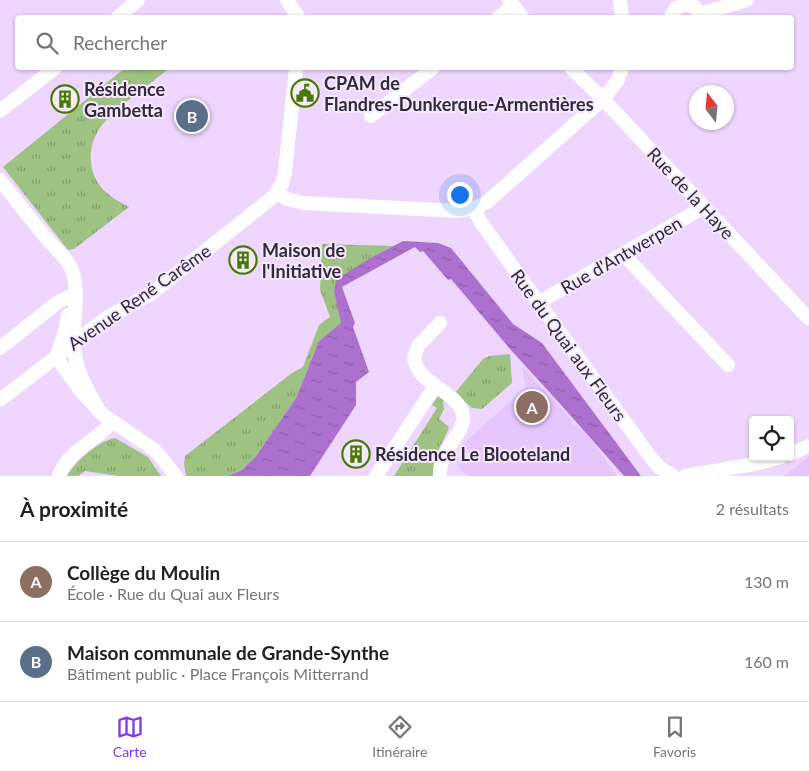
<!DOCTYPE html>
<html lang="fr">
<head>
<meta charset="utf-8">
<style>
  :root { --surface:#fff; --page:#f6f6f6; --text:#202124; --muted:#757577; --line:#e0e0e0; --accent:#7c3aed }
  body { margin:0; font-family:Lato,sans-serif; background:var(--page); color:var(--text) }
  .controls { position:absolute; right:15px; bottom:15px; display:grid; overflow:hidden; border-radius:5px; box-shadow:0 1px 4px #0004 }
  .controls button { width:45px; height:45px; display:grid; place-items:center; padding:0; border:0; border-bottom:1px solid var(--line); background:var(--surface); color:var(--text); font:25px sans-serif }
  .compass { position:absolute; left:689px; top:85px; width:45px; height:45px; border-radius:50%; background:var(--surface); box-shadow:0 1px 4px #0004; rotate:344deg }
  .you { position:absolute; left:459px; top:194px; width:18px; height:18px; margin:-12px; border:4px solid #fff; border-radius:50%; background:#1a73e8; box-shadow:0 0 0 8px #1a73e833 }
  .badge { display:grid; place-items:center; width:32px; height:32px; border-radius:50%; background:var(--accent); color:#fff; font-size:16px; font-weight:700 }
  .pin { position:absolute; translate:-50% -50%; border:2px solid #fff; box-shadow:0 1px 5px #0006 }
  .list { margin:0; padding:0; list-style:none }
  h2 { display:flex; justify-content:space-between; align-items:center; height:65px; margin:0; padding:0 20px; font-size:21px }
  h2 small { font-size:16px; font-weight:400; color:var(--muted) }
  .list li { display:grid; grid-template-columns:32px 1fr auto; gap:15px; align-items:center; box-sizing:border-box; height:80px; padding:0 20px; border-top:1px solid var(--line) }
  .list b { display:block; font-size:19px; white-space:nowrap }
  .list p { margin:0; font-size:16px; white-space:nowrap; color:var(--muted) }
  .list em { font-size:16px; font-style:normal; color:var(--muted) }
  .icon { flex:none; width:28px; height:28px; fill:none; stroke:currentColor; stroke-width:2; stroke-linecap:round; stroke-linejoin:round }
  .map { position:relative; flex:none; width:809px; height:476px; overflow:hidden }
  .search { position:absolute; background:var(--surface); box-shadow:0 1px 4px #0004; left:15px; right:15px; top:15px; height:55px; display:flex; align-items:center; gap:12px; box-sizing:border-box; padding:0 18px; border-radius:5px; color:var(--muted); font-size:19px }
  .sheet { height:225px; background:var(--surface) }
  nav { display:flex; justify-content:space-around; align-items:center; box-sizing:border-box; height:70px; border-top:1px solid var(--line); background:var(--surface); font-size:14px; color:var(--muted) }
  nav a { display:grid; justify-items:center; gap:2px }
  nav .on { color:var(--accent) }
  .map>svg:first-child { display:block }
</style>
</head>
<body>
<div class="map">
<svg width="809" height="476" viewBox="0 0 809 476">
  <defs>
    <pattern id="grass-tufts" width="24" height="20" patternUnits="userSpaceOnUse" patternTransform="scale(1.25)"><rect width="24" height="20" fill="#9ec282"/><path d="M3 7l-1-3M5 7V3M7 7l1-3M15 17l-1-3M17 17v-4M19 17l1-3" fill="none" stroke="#829e6c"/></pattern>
    <pattern id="water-ripples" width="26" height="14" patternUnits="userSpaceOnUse" patternTransform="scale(1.25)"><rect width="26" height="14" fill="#ac71ce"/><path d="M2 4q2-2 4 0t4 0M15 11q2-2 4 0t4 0" fill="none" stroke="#8d5da8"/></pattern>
  </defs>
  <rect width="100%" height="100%" fill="#eed6fe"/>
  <g fill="#e7c5fd">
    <path d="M 522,366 L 572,421 L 571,422 L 574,427 L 577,425 L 590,439 L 617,476 L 467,476 L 457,465 L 469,454 L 462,445 L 526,387 Z"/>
    <path d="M 809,456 L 809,476 L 784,476 Z"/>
  </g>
  <g fill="url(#grass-tufts)">
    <path d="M 125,68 L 170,68 C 158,77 146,86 134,96 C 111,114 88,131 91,163 C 94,187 110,197 129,207 L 74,249 L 68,250 L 3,167 Z"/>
    <path d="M 322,244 L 393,246 L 372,257 L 334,291 L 342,323 L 319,341 L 296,398 L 256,456 L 242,470 L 228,476 L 186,476 L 184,464 L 185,456 L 292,373 L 303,367 L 319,325 L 330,317 L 320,290 Z"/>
    <path d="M 510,354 L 512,383 L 482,409 L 472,408 L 455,393 L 483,359 L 489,356 Z"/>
    <path d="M 439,395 L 445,399 L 443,401 L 444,409 L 439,419 L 449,427 C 443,446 431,454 434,476 L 394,476 L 437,408 L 432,405 Z"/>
    <path d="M 115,438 L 148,457 L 161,476 L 118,476 L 85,471 L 78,476 L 67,476 C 76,461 98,441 115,438 Z"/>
  </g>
  <path fill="url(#water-ripples)" d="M 403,241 L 438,243 L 451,248 L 513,324 L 542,343 L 641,476 L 624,476 L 562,406 L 510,349 L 451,279 L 448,280 L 423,251 L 420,252 L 415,247 L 342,287 L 355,323 L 353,327 L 369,372 L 356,382 L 356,405 L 310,476 L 228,476 L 242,470 L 256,456 L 296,398 L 319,341 L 341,323 L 334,291 L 337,279 L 372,257 Z"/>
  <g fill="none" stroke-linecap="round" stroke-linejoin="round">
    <g stroke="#fff" stroke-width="14">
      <path d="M 287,0 L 299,18"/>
      <path d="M 509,0 L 523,18"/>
      <path d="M 620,0 L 622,18"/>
      <path d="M 700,14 L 747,0"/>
      <path d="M 117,18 L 138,0"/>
      <path d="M 498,18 L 513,6"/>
      <path d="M 670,18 L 676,8 L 686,4 L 695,7 L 701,18"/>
      <path d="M 571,68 L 603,99 L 809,319"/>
      <path d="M 0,111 L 55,68"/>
      <path d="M 371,116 L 433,68"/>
      <path d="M 0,180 C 16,200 31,220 48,240 C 57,251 69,259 73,273 C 79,292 73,324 74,345 C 75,369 86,388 98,409"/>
      <path d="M 277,193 L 287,199 L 304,203 L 458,211 L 474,208 L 487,202 L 603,99 L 618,80 L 622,68"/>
      <path d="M 474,208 L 480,221 L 525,284 L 651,458 L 660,468 L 672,475"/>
      <path d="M 623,254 L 728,365"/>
      <path d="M 538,303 L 704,207"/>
      <path d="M 440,323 L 418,346 L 414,358 C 419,387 458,390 463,415 C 466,434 438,450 440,476"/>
      <path d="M 0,348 L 58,302 L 75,294"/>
      <path d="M 56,357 L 80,390 L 102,414 L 156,451 L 176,476"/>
      <path d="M 56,357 L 65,332 L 68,315"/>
      <path d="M 0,400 L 105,319 L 152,293 L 273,197 L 282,184 L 285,172 L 296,68"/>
      <path d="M 790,454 L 809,446"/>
      <path d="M 59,476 C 66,452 97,441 112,422"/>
      <path d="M 376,476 L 435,386"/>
      <path d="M 685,476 L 755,464 L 781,457"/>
    </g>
  </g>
  <defs>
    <g id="civic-ring" transform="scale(1.4375)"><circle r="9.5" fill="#f5e9fd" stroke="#487902" stroke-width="1.5"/><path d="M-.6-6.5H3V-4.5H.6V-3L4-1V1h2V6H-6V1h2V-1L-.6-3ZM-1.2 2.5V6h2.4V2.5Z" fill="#487902"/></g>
    <g id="building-ring" transform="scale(1.4375)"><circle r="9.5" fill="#f5e9fd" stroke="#487902" stroke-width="1.5"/><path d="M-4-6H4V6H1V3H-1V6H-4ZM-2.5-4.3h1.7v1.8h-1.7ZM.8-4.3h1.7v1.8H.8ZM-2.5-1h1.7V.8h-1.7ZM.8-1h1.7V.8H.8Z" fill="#487902"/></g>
  </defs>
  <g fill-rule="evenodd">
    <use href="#civic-ring" x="305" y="93"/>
    <use href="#building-ring" x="65" y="99"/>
    <use href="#building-ring" x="243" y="260"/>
    <use href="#building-ring" x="356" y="454"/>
  </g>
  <g text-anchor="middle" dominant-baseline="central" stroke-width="4" stroke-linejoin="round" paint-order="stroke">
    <g font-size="18" font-weight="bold" fill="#34283b" stroke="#f5e9fd" text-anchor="start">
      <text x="324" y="83">CPAM de<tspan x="324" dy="21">Flandres-Dunkerque-Armentières</tspan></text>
      <text x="84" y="89">Résidence<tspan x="84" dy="21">Gambetta</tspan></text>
      <text x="262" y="250">Maison de<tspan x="262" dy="21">l'Initiative</tspan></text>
      <text x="375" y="454">Résidence Le Blooteland</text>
    </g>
    <g font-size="18" fill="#34283b" stroke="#f5e9fd">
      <text transform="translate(691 193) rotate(47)">Rue de la Haye</text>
      <text transform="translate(621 255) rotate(-30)">Rue d'Antwerpen</text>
      <text transform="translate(139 297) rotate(-35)">Avenue René Carême</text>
      <text transform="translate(569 345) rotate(54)">Rue du Quai aux Fleurs</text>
    </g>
  </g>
</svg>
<div class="controls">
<button><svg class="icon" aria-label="locate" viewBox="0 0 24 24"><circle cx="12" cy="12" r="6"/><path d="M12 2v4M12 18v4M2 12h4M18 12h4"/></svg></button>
</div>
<svg class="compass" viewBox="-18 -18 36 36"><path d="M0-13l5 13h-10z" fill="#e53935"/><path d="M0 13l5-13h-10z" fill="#757577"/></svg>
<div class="you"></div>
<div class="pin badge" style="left:532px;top:407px;background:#8d6e63">A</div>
<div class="pin badge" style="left:192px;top:116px;background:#5c6f8a">B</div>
<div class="search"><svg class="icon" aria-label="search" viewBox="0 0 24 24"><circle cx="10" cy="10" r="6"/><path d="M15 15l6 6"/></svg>Rechercher</div>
</div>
<section class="sheet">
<h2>À proximité<small>2 résultats</small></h2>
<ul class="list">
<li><span class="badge" style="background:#8d6e63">A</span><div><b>Collège du Moulin</b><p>École · Rue du Quai aux Fleurs</p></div><em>130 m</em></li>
<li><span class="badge" style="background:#5c6f8a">B</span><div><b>Maison communale de Grande-Synthe</b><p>Bâtiment public · Place François Mitterrand</p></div><em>160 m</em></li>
</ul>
</section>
<nav>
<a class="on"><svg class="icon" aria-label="map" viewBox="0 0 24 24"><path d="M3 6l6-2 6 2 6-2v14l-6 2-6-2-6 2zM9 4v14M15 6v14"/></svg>Carte</a>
<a><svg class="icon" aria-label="directions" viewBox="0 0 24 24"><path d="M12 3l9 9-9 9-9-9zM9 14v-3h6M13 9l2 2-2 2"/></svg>Itinéraire</a>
<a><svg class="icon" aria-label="saved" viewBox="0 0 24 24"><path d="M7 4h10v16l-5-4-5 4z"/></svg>Favoris</a>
</nav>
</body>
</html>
